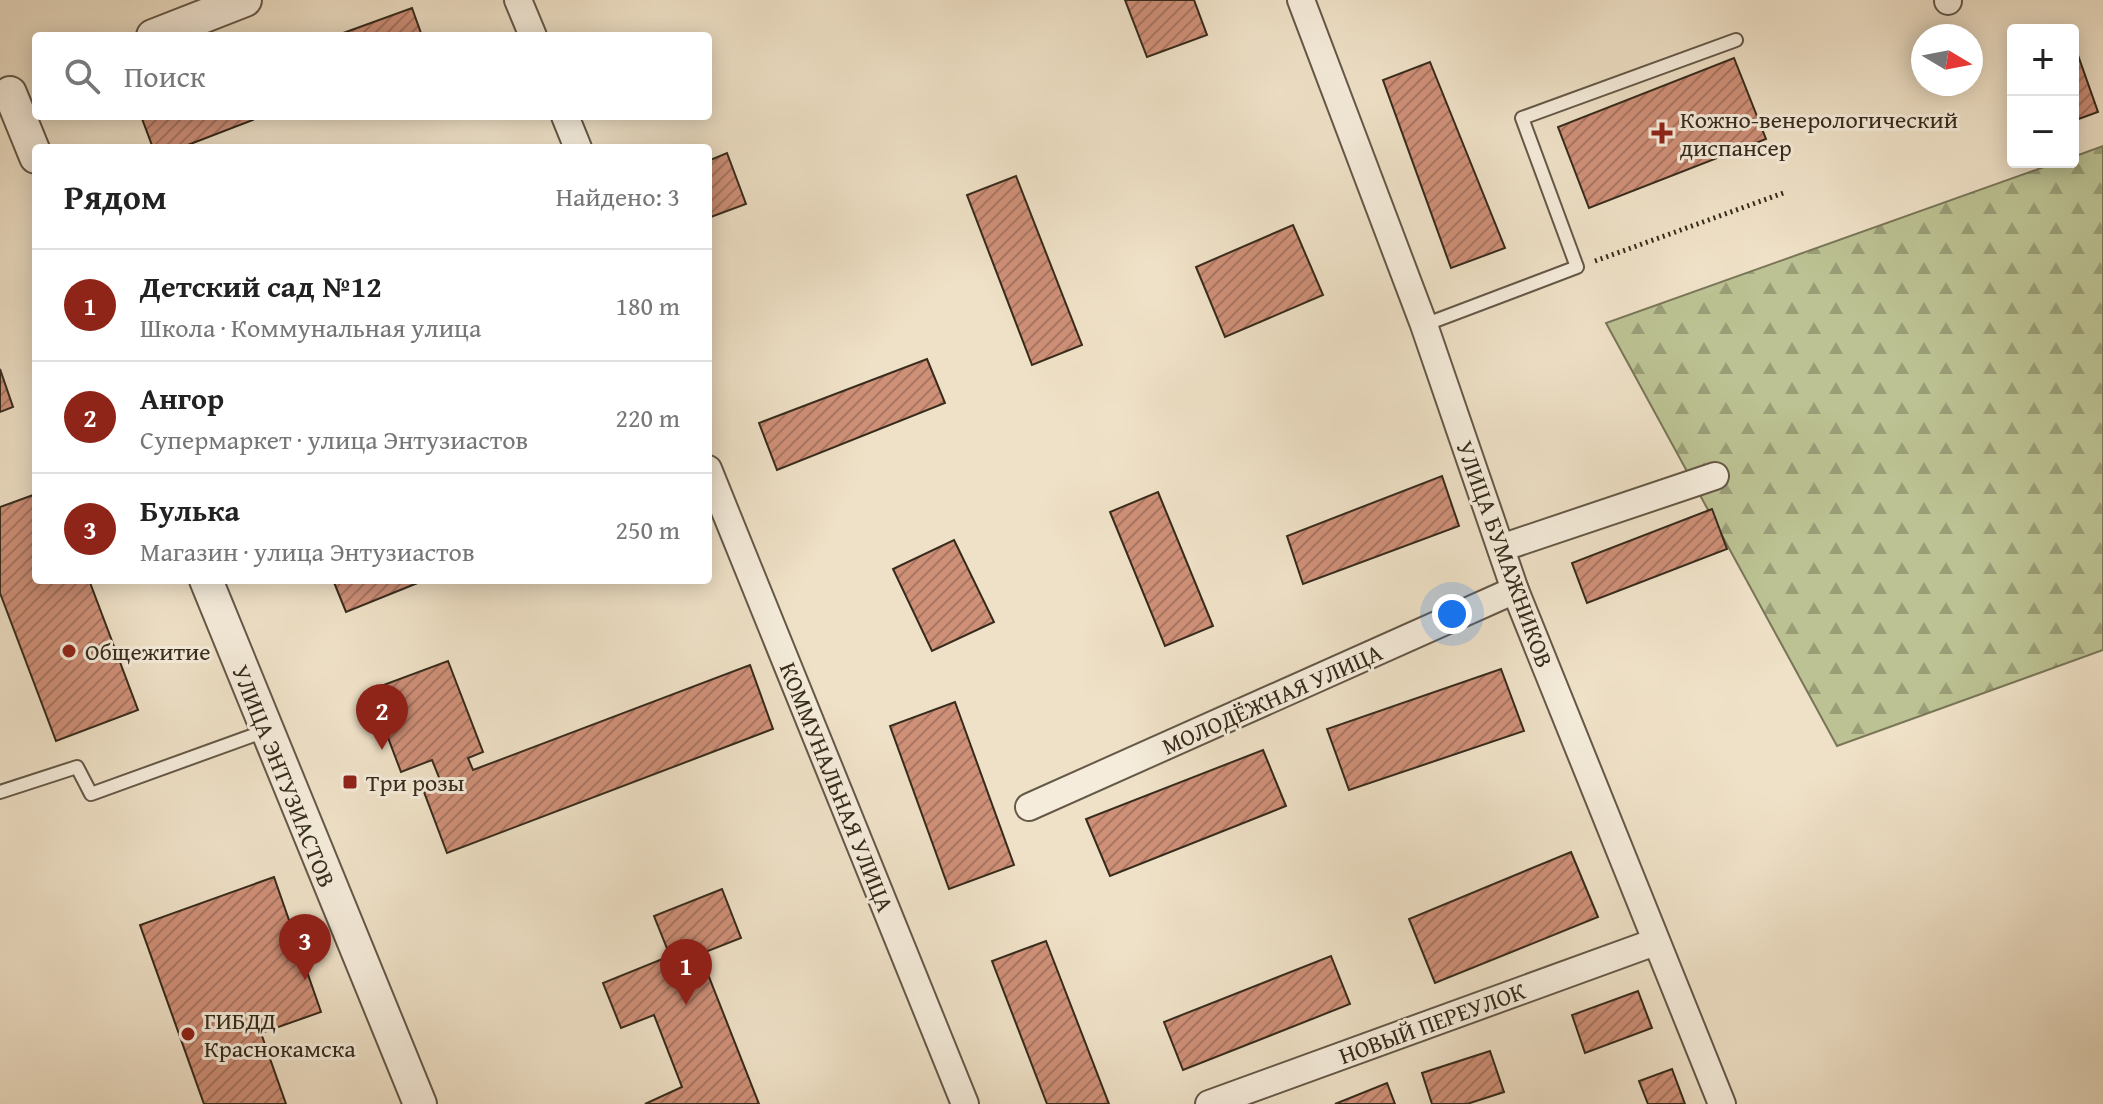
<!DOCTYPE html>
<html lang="ru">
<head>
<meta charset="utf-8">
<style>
  :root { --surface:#fff; --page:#f6f6f6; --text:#222; --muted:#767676; --line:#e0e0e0; --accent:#8f2418 }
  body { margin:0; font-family:"Gentium Book Plus",serif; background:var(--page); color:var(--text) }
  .controls { position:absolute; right:24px; top:24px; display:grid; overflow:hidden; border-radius:8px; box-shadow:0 4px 20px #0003 }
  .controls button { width:72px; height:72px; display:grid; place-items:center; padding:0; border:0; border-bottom:2px solid var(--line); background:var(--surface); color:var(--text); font:40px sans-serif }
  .compass { position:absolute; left:1911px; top:24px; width:72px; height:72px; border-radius:50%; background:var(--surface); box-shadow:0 4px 20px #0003; rotate:100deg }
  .you { position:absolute; left:1452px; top:614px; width:28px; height:28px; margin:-20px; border:6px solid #fff; border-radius:50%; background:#1a73e8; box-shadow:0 0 0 12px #1a73e833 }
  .badge { display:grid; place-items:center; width:52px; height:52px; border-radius:50%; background:var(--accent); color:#fff; font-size:26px; font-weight:700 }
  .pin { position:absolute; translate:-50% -66px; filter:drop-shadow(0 2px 4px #0008) }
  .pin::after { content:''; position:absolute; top:42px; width:28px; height:24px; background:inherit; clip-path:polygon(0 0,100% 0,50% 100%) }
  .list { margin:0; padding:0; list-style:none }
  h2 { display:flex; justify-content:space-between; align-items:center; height:104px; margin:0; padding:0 32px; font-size:34px }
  h2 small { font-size:26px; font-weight:400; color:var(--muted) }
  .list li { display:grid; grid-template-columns:52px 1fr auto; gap:24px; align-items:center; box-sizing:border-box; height:112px; padding:0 32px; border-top:2px solid var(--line) }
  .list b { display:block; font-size:30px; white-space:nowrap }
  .list p { margin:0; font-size:26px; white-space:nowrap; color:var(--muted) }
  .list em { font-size:26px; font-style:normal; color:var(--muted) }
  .icon { flex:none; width:44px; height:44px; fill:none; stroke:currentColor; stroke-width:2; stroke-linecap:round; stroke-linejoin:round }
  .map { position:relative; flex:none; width:2103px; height:1104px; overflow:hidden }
  .search { position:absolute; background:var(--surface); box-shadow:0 4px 20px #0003; left:32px; top:32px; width:680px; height:88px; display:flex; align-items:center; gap:20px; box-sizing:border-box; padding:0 28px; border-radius:8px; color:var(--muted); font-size:30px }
  .panel { position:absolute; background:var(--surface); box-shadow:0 4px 20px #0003; left:32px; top:144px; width:680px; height:440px; border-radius:8px }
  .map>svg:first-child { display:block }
</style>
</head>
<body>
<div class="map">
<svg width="2103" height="1104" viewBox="0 0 2103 1104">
  <defs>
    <pattern id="forest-firs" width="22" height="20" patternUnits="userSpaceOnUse" patternTransform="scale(2)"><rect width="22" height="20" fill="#bcc293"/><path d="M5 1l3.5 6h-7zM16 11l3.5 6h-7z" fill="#9a9e77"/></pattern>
    <pattern id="building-hatch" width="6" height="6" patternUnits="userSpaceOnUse" patternTransform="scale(2)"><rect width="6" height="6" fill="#cf9078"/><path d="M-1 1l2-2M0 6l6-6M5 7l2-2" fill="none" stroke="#a97662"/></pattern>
  </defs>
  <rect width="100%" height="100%" fill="#efe1c7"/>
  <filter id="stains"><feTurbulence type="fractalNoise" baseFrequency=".0025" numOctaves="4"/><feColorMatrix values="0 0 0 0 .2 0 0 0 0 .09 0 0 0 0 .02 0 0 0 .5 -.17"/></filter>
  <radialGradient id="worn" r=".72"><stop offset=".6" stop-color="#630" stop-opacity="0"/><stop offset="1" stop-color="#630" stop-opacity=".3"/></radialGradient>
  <path fill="url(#forest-firs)" stroke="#797658" stroke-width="2" d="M 2103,146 L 2103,650 L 1837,746 L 1606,323 L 2058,162 L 2073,162 L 2073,157 Z"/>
  <g fill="url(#building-hatch)" stroke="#362b1c" stroke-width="2">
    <path d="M 1125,0 L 1194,0 L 1207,35 L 1147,57 Z"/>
    <path d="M 412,8 L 422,36 L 335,36 Z"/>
    <path d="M 2073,41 L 2098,112 L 2073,121 Z"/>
    <path d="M 1734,58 L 1766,139 L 1589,208 L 1558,127 Z"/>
    <path d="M 1430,62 L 1505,248 L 1451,268 L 1383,80 Z"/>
    <path d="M 141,116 L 252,116 L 253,120 L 180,148 L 153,148 Z"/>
    <path d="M 727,153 L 746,204 L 708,218 L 708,161 Z"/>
    <path d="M 1016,176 L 1082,345 L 1032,365 L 967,195 Z"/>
    <path d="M 1293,225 L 1323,295 L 1225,337 L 1196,267 Z"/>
    <path d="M 927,359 L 945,403 L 777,470 L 759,423 Z"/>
    <path d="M 0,369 L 13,407 L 0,412 Z"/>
    <path d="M 1442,476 L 1459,526 L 1303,584 L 1287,536 Z"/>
    <path d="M 1158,492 L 1213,626 L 1165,646 L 1110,512 Z"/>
    <path d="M 36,494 L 36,580 L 89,580 L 138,710 L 56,741 L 0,593 L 0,507 Z"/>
    <path d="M 1712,509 L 1727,549 L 1587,603 L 1572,563 Z"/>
    <path d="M 954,540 L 994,622 L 932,651 L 893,569 Z"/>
    <path d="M 333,580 L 425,580 L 346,612 Z"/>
    <path d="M 448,661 L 483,752 L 468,758 L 473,770 L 750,665 L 773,729 L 447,853 L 424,792 L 442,785 L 432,760 L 401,772 L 370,690 Z"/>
    <path d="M 1501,669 L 1524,731 L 1349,790 L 1327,729 Z"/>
    <path d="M 955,702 L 1014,865 L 949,889 L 890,726 Z"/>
    <path d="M 1263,750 L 1286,806 L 1110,876 L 1086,819 Z"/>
    <path d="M 1571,852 L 1598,917 L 1435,983 L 1409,919 Z"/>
    <path d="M 274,877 L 321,1012 L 261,1033 L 286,1104 L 204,1104 L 140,925 Z"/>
    <path d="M 722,889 L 741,938 L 700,954 L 759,1104 L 645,1104 L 682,1087 L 654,1015 L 621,1028 L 603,983 L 670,956 L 654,916 Z"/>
    <path d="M 1046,941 L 1109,1104 L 1047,1104 L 992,961 Z"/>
    <path d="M 1331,956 L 1350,1004 L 1183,1070 L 1164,1022 Z"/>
    <path d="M 1638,991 L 1652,1028 L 1585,1053 L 1572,1015 Z"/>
    <path d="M 1490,1051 L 1504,1092 L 1467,1104 L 1432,1104 L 1422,1073 Z"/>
    <path d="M 1672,1069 L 1685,1104 L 1648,1104 L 1639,1081 Z"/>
    <path d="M 1387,1083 L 1395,1104 L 1335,1104 Z"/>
  </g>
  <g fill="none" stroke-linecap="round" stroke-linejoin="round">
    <g stroke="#645847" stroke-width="16">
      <g id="service">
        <path d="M 1424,325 L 1577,267 L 1522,118 L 1736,40"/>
        <path d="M 0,792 L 77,767 L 91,794 L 265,731"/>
      </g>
    </g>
    <g stroke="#645847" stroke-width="30">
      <g id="minor">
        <path d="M 518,0 L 533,36"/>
        <path d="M 1301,0 L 1424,325 L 1515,590 L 1722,1104"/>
        <path d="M 1948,0 L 1948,1"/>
        <path d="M 565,116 L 578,148"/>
        <path d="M 708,469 L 965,1104"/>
        <path d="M 1501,548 L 1715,476"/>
        <path d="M 1029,807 L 1515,590"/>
        <path d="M 1209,1104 L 1655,942"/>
      </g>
    </g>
    <g stroke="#645847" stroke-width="36">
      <g id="tertiary">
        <path d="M 153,36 L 245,0"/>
        <path d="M 10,93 L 36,157"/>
        <path d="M 206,580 L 420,1104"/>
      </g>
    </g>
    <path stroke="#362b1c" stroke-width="5" stroke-dasharray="2 4" stroke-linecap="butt" d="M 1595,261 L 1786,192"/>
    <use href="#service" stroke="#f5ecdb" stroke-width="12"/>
    <use href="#minor" stroke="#f5ecdb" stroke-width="26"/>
    <use href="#tertiary" stroke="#f5ecdb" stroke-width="32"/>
  </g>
  <g fill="#8f2418" stroke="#f5ecdb" stroke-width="3">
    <path d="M1658 121h8v8h8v8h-8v8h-8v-8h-8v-8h8z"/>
    <circle cx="69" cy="651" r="8"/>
    <rect x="342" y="774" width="16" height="16" rx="4"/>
    <circle cx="188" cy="1034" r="8"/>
  </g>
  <g text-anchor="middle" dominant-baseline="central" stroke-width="6" stroke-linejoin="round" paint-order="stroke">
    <g font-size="24" fill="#362b1c" stroke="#f5ecdb" text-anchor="start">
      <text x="1680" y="119">Кожно-венерологический<tspan x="1680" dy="28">диспансер</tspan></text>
      <text x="85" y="651">Общежитие</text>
      <text x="366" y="782">Три розы</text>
      <text x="204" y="1020">ГИБДД<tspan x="204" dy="28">Краснокамска</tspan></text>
    </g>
    <g font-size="24" fill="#362b1c" stroke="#f5ecdb">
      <text transform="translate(1505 554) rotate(70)">УЛИЦА БУМАЖНИКОВ</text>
      <text transform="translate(1272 699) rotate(-24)">МОЛОДЁЖНАЯ УЛИЦА</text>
      <text transform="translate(284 776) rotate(68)">УЛИЦА ЭНТУЗИАСТОВ</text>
      <text transform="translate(837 787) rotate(68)">КОММУНАЛЬНАЯ УЛИЦА</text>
      <text transform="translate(1432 1023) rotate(-20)">НОВЫЙ ПЕРЕУЛОК</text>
    </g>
  </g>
  <rect width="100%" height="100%" filter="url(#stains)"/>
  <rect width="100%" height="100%" fill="url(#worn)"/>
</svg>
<div class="controls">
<button>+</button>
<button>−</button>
</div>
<svg class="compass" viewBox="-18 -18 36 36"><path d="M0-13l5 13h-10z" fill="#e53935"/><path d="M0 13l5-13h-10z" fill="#767676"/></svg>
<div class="you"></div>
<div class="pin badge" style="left:686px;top:1005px">1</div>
<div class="pin badge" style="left:382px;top:750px">2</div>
<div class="pin badge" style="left:305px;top:980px">3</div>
<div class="search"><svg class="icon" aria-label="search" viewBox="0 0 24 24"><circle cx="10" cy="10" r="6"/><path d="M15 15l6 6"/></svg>Поиск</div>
<section class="panel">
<h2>Рядом<small>Найдено: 3</small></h2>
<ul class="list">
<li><span class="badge">1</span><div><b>Детский сад №12</b><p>Школа · Коммунальная улица</p></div><em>180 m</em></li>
<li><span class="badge">2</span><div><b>Ангор</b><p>Супермаркет · улица Энтузиастов</p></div><em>220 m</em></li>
<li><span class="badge">3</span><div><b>Булька</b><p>Магазин · улица Энтузиастов</p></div><em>250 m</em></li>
</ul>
</section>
</div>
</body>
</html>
